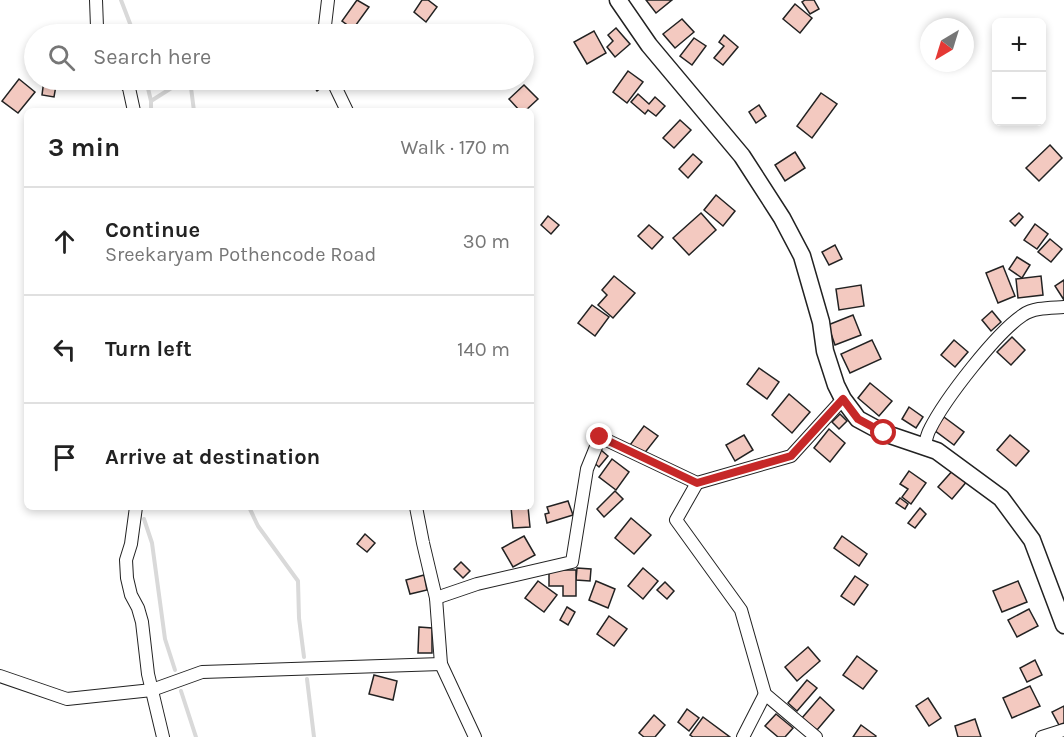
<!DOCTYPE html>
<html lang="en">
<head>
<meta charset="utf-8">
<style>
  :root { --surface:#fff; --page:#f6f6f6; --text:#222; --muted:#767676; --line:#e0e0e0 }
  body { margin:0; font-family:Karla,sans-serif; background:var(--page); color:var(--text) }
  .controls { position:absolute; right:18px; top:18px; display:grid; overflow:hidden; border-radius:9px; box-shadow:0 3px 9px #0003 }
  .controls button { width:54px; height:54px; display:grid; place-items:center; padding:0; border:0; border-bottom:2px solid var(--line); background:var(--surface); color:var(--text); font:30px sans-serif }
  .compass { position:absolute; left:920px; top:18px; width:54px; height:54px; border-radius:50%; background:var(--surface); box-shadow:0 3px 9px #0003; rotate:218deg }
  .stop { position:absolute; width:18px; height:18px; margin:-14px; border:4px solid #c62828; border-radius:50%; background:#fff }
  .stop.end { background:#c62828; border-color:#fff; box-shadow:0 2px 6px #0008 }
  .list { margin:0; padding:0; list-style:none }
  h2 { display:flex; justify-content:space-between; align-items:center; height:78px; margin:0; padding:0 24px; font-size:26px }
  h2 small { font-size:20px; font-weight:400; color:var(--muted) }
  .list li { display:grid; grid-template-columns:39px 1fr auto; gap:18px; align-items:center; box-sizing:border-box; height:108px; padding:0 24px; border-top:2px solid var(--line) }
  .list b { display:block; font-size:22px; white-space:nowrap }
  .list p { margin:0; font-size:20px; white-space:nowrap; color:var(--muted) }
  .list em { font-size:20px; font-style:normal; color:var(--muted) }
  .icon { flex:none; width:33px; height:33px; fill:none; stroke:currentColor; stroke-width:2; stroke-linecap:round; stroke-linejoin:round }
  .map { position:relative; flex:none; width:1064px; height:737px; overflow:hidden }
  .search { position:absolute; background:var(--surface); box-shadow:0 3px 9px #0003; left:24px; top:24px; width:510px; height:66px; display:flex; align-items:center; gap:15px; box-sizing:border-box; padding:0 21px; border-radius:33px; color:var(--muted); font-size:22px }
  .panel { position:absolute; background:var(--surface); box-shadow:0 3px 9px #0003; left:24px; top:108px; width:510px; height:402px; border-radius:9px }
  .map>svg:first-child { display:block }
</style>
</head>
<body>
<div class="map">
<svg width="1064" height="737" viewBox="0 0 1064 737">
  <rect width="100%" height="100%" fill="#fff"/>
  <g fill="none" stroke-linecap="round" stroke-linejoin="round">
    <g stroke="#d9d9d9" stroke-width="4">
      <path d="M 121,0 L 134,34"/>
      <path d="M 146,80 L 151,101 L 184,80"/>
      <path d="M 190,80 L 194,111"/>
      <path d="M 151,111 L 151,101"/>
      <path d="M 249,507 L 258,526 L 298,581 L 299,618 L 304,657"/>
      <path d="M 144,519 L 152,543 L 165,639 L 175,670"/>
      <path d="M 307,679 L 314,737"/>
      <path d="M 181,691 L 196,737"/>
    </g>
  </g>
  <g fill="#f3c9c0" stroke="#222" stroke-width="1.5">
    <path d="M 357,0 L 369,7 L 353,29 L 342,21 Z"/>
    <path d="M 422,0 L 428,0 L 437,7 L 426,22 L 414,12 Z"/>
    <path d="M 646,0 L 672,0 L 656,13 Z"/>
    <path d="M 805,0 L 814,0 L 819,9 L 810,14 L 802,2 Z"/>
    <path d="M 795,4 L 812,18 L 800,33 L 783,19 Z"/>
    <path d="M 682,19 L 694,32 L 675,48 L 663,34 Z"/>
    <path d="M 616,28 L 630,44 L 615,57 L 607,47 L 613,41 L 608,35 Z"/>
    <path d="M 594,31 L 606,53 L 587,64 L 574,42 Z"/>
    <path d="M 724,35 L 738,47 L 723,65 L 714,58 L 724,46 L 719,42 Z"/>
    <path d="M 694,38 L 706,46 L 692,65 L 680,56 Z"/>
    <path d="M 628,71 L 643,82 L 627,103 L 613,92 Z"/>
    <path d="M 19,79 L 35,92 L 18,113 L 2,101 Z"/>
    <path d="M 44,80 L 57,80 L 54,97 L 42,95 Z"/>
    <path d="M 312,80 L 322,80 L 326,84 L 317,91 L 310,81 Z"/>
    <path d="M 524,85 L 538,99 L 525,111 L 520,111 L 509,99 Z"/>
    <path d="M 821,93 L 837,104 L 812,138 L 797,126 Z"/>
    <path d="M 638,94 L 649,104 L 655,97 L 665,106 L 656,116 L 648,110 L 645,114 L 631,102 Z"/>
    <path d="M 759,105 L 766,116 L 756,123 L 749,112 Z"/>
    <path d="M 680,120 L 691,130 L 674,148 L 663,138 Z"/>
    <path d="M 1050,145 L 1062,158 L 1039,181 L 1026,168 Z"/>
    <path d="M 795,152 L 805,168 L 785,181 L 775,165 Z"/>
    <path d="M 693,154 L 702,162 L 688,178 L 679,169 Z"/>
    <path d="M 716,195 L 735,211 L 723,226 L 704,210 Z"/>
    <path d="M 701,213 L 716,230 L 689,255 L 673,238 Z"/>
    <path d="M 1019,213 L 1023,217 L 1015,226 L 1010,221 Z"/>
    <path d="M 548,216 L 559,225 L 551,234 L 541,225 Z"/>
    <path d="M 1035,224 L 1048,234 L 1037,249 L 1024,240 Z"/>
    <path d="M 649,225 L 663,237 L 652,249 L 638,236 Z"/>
    <path d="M 1050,239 L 1062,249 L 1051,262 L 1038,252 Z"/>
    <path d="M 835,245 L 842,259 L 829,265 L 822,252 Z"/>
    <path d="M 1017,257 L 1030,265 L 1022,278 L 1009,269 Z"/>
    <path d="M 1003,266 L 1015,296 L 998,303 L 986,273 Z"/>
    <path d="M 614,276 L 635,293 L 613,318 L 598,305 L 607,295 L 602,290 Z"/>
    <path d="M 1041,276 L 1043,295 L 1018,298 L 1016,279 Z"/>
    <path d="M 1064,280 L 1064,300 L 1055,286 Z"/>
    <path d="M 861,285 L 864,306 L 839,310 L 836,289 Z"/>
    <path d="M 592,305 L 609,317 L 595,336 L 578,323 Z"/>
    <path d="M 992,311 L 1001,322 L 991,331 L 982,320 Z"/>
    <path d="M 853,315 L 861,335 L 835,345 L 828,325 Z"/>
    <path d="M 1012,337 L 1025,350 L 1011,365 L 997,352 Z"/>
    <path d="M 872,340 L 881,359 L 850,373 L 841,354 Z"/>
    <path d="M 954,340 L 968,352 L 955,367 L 941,355 Z"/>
    <path d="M 759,368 L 779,382 L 767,399 L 747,384 Z"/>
    <path d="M 870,383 L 892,401 L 879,416 L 858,398 Z"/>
    <path d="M 789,394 L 810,412 L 792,433 L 772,415 Z"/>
    <path d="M 909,407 L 923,417 L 916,428 L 902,419 Z"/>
    <path d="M 840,414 L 847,421 L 839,429 L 832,422 Z"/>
    <path d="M 944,417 L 964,432 L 954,445 L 934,430 Z"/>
    <path d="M 644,426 L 658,436 L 643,455 L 630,445 Z"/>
    <path d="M 829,429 L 845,443 L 830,462 L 814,448 Z"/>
    <path d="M 744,435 L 753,450 L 735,461 L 726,445 Z"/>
    <path d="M 1010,435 L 1029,451 L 1016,466 L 997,450 Z"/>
    <path d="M 601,450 L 608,456 L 599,467 L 592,461 Z"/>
    <path d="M 612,459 L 629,472 L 616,490 L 599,477 Z"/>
    <path d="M 954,469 L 968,480 L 952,499 L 938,487 Z"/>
    <path d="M 909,471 L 926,483 L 911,504 L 902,497 L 908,489 L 900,484 Z"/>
    <path d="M 615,491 L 623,499 L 604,517 L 597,509 Z"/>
    <path d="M 900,498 L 908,504 L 905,509 L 896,503 Z"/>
    <path d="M 568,501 L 573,515 L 547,523 L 545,514 L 549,513 L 547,507 Z"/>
    <path d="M 511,507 L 528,507 L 530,527 L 513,528 Z"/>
    <path d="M 920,508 L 926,514 L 915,528 L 908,523 Z"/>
    <path d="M 631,518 L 651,535 L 634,554 L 615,538 Z"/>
    <path d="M 365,534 L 375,543 L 367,552 L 357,544 Z"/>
    <path d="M 524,536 L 535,555 L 513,567 L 502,548 Z"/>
    <path d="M 842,536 L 867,554 L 859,566 L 834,548 Z"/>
    <path d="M 461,562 L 470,571 L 463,578 L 454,569 Z"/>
    <path d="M 577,568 L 591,569 L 590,581 L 576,580 Z"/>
    <path d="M 643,568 L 658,581 L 643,599 L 628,586 Z"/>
    <path d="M 549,570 L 576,570 L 576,596 L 563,596 L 563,586 L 549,586 Z"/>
    <path d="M 424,575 L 427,590 L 410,594 L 406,580 Z"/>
    <path d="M 855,576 L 868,585 L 854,605 L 841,596 Z"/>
    <path d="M 538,581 L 557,595 L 544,612 L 525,598 Z"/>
    <path d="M 596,581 L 615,589 L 608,608 L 589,600 Z"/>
    <path d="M 1018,581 L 1027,602 L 1002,612 L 993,591 Z"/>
    <path d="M 665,582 L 674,591 L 667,599 L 657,590 Z"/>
    <path d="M 567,607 L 575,612 L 568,625 L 560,620 Z"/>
    <path d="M 1029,609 L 1038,626 L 1017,637 L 1008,620 Z"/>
    <path d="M 609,616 L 627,629 L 614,646 L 597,634 Z"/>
    <path d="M 419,627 L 432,628 L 432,653 L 418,653 Z"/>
    <path d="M 808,647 L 820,661 L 797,681 L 785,667 Z"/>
    <path d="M 857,656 L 877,671 L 863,689 L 843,675 Z"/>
    <path d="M 1035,660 L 1042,675 L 1027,682 L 1020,668 Z"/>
    <path d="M 374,675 L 397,681 L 393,700 L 369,694 Z"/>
    <path d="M 807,680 L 817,688 L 797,711 L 788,703 Z"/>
    <path d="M 1030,686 L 1040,706 L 1012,718 L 1003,698 Z"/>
    <path d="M 820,697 L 834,710 L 817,730 L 802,718 Z"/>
    <path d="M 928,698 L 941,718 L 929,726 L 916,706 Z"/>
    <path d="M 1064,706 L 1064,723 L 1059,725 L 1052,712 Z"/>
    <path d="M 687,709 L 699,718 L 689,731 L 678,722 Z"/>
    <path d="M 776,714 L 793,728 L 785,737 L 778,737 L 765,726 Z"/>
    <path d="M 654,715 L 665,725 L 655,737 L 644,737 L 639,733 Z"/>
    <path d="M 703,717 L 730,737 L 693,737 L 690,735 Z"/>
    <path d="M 975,719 L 981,737 L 958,737 L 955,726 Z"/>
    <path d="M 861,725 L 876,736 L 875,737 L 853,737 Z"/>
  </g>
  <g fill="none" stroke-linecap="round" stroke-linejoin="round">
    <g stroke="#222" stroke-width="14">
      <g id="minor">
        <path d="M 96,0 L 97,27 L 100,34"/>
        <path d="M 324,34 L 328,0"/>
        <path d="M 123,80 L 129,88 L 134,111"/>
        <path d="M 332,80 L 347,111"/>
        <path d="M 924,447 C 926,441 927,434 930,429 C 945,399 996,333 1023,315 C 1034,307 1052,308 1064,307"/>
        <path d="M 697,483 L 676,520 L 741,610 L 765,694 L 816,737"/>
        <path d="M 136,507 L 131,544 L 126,560 L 127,578 L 131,595 L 138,608 L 142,622 L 148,674 L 163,737"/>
        <path d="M 416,507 L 423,543 L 436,598 L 441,664 L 475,737"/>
        <path d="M 436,598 L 477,584 L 572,562 L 587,469 L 600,437 L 697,483 L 791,456 L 843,399"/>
        <path d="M 0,676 L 67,699 L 152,690 L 202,672 L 441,664"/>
        <path d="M 743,737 L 765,694"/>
        <path d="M 1042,737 L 1064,730"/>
      </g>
    </g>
    <g stroke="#222" stroke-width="19">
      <path id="secondary" d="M 618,0 L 649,45 L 742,156 L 782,218 L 802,256 L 821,322 L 825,351 L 836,385 L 843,399 L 858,419 L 884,433 L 937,451 L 1001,498 L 1032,540 L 1064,625"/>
    </g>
    <use href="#minor" stroke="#fff" stroke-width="12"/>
    <use href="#secondary" stroke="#fff" stroke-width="16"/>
  </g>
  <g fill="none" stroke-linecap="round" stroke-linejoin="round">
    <path stroke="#c62828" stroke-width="8" d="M 600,437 L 697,483 L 791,456 L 843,399 L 858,419 L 884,433"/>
  </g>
</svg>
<div class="controls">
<button>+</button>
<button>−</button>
</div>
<svg class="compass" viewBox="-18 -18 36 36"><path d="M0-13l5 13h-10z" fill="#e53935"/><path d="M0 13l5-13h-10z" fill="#767676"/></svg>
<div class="stop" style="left:884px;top:433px"></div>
<div class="stop end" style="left:600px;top:437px"></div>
<div class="search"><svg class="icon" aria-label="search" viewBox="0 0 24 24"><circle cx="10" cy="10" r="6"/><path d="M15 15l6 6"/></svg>Search here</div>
<section class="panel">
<h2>3 min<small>Walk · 170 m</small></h2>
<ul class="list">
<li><svg class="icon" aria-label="ahead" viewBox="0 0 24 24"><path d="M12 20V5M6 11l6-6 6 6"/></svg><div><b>Continue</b><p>Sreekaryam Pothencode Road</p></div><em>30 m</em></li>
<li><svg class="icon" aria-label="left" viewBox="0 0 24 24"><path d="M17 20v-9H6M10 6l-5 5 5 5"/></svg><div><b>Turn left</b></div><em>140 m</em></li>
<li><svg class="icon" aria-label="arrive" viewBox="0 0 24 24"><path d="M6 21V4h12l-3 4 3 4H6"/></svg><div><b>Arrive at destination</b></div></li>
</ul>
</section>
</div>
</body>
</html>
